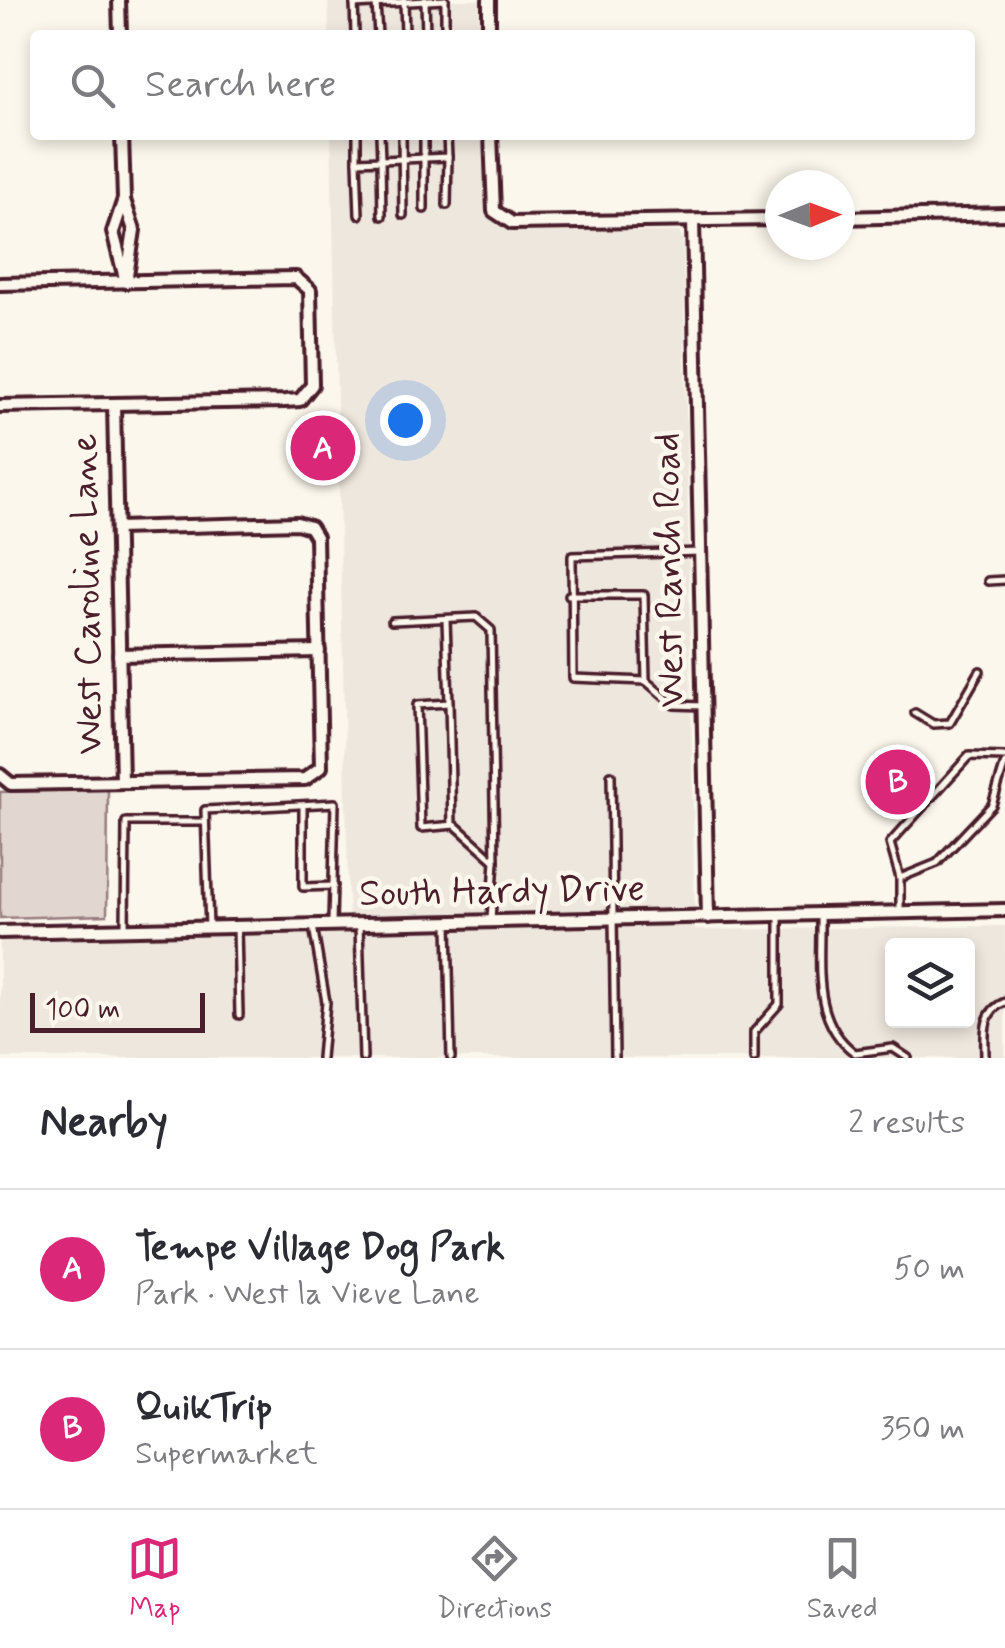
<!DOCTYPE html>
<html lang="en">
<head>
<meta charset="utf-8">
<style>
  :root { --surface:#fff; --page:#f2f2f3; --text:#2b2b33; --muted:#7c7c81; --line:#e1e1e2; --accent:#db2777 }
  body { margin:0; font-family:Mynerve,sans-serif; background:var(--page); color:var(--text) }
  .controls { position:absolute; right:30px; bottom:30px; display:grid; overflow:hidden; border-radius:10px; box-shadow:0 5px 15px #0003 }
  .controls button { width:90px; height:90px; display:grid; place-items:center; padding:0; border:0; border-bottom:2px solid var(--line); background:var(--surface); color:var(--text); font:50px sans-serif }
  .compass { position:absolute; left:765px; top:170px; width:90px; height:90px; border-radius:50%; background:var(--surface); box-shadow:0 5px 15px #0003; rotate:89deg }
  .scale { position:absolute; left:30px; bottom:25px; width:175px; box-sizing:border-box; padding-left:10px; border:5px solid #4a1f2b; border-top:0; font-size:28px; line-height:35px; white-space:nowrap; color:#4a1f2b; -webkit-text-stroke:8px #fbf7ec; paint-order:stroke }
  .you { position:absolute; left:405px; top:420px; width:35px; height:35px; margin:-25px; border:8px solid #fff; border-radius:50%; background:#1a73e8; box-shadow:0 0 0 15px #1a73e833 }
  .badge { display:grid; place-items:center; width:65px; height:65px; border-radius:50%; background:var(--accent); color:#fff; font-size:32px; font-weight:700 }
  .pin { position:absolute; translate:-50% -50%; border:5px solid #fff; box-shadow:0 2px 10px #0006 }
  .list { margin:0; padding:0; list-style:none }
  h2 { display:flex; justify-content:space-between; align-items:center; height:130px; margin:0; padding:0 40px; font-size:42px }
  h2 small { font-size:32px; font-weight:400; color:var(--muted) }
  .list li { display:grid; grid-template-columns:65px 1fr auto; gap:30px; align-items:center; box-sizing:border-box; height:160px; padding:0 40px; border-top:2px solid var(--line) }
  .list b { display:block; font-size:38px; white-space:nowrap }
  .list p { margin:0; font-size:32px; white-space:nowrap; color:var(--muted) }
  .list em { font-size:32px; font-style:normal; color:var(--muted) }
  .icon { flex:none; width:55px; height:55px; fill:none; stroke:currentColor; stroke-width:2; stroke-linecap:round; stroke-linejoin:round }
  .map { position:relative; flex:none; width:1005px; height:1058px; overflow:hidden }
  .search { position:absolute; background:var(--surface); box-shadow:0 5px 15px #0003; left:30px; right:30px; top:30px; height:110px; display:flex; align-items:center; gap:25px; box-sizing:border-box; padding:0 35px; border-radius:10px; color:var(--muted); font-size:38px }
  .sheet { height:450px; background:var(--surface) }
  nav { display:flex; justify-content:space-around; align-items:center; box-sizing:border-box; height:140px; border-top:2px solid var(--line); background:var(--surface); font-size:28px; color:var(--muted) }
  nav a { display:grid; justify-items:center; gap:5px }
  nav .on { color:var(--accent) }
  .map>svg:first-child { display:block }
</style>
</head>
<body>
<div class="map">
<svg width="1005" height="1058" viewBox="0 0 1005 1058">
  <rect width="100%" height="100%" fill="#fbf7ec"/>
  <filter id="ink" filterUnits="userSpaceOnUse"><feTurbulence type="fractalNoise" baseFrequency=".01" numOctaves="2"/><feDisplacementMap in="SourceGraphic" scale="20" xChannelSelector="R" yChannelSelector="G"/><feConvolveMatrix kernelMatrix="1 2 1 2 8 2 1 2 1" color-interpolation-filters="sRGB"/></filter>
  <g filter="url(#ink)">
    <g fill="#eee7de" fill-rule="evenodd">
      <path d="M 328,0 L 479,0 L 480,35 L 329,35 Z"/>
      <path d="M 331,135 L 482,135 L 487,216 L 505,230 L 679,232 L 683,239 L 695,930 L 1005,926 L 1005,1058 L 0,1058 L 0,941 L 349,933 ZM 892,946 L 968,946 L 968,1021 L 892,1021 Z"/>
    </g>
    <path fill="#e2d7d0" stroke="#967b7e" stroke-width="2.5" d="M 108,789 L 107,915 L 0,918 L 0,792 Z"/>
    <g fill="none" stroke-linecap="round" stroke-linejoin="round">
      <g stroke="#4a1f2b" stroke-width="12">
        <g id="lane">
          <path d="M 354,0 L 355,35"/>
          <path d="M 404,0 L 405,35"/>
          <path d="M 425,0 L 426,35"/>
          <path d="M 376,3 L 378,35"/>
          <path d="M 354,5 L 445,0"/>
          <path d="M 445,35 L 445,0"/>
          <path d="M 357,135 L 357,161"/>
          <path d="M 380,135 L 381,160 L 448,157 L 447,135"/>
          <path d="M 402,135 L 403,215"/>
          <path d="M 424,135 L 424,209"/>
          <path d="M 447,205 L 448,157"/>
          <path d="M 359,215 L 357,161 L 381,160 L 382,216"/>
          <path d="M 988,581 L 1005,580"/>
          <path d="M 569,595 L 644,595 L 646,681 L 573,678 L 572,556 L 700,552"/>
          <path d="M 446,620 L 449,703 L 417,705 L 421,828 L 455,825 L 495,861"/>
          <path d="M 392,621 L 476,617 L 491,630 L 495,861 L 491,919"/>
          <path d="M 646,681 L 674,705 L 703,706"/>
          <path d="M 449,703 L 452,825"/>
          <path d="M 915,713 L 933,724 L 950,723 L 980,671"/>
          <path d="M 611,775 L 615,1058"/>
          <path d="M 303,806 L 303,887 L 334,886"/>
          <path d="M 900,878 L 937,863 L 992,805 L 1005,763"/>
          <path d="M 900,910 L 900,878 L 890,843 L 969,756 L 1005,757"/>
          <path d="M 820,915 C 821,965 811,1021 855,1053 L 893,1048 L 908,1058"/>
          <path d="M 448,923 L 451,1058"/>
          <path d="M 359,925 L 363,1058"/>
          <path d="M 313,926 L 326,1002 L 321,1058"/>
          <path d="M 209,928 L 205,810 L 335,803 L 332,923"/>
          <path d="M 237,928 L 239,1015"/>
          <path d="M 125,930 L 126,822 L 205,822"/>
          <path d="M 754,1058 L 754,1032 L 779,1004 L 779,916"/>
          <path d="M 985,1058 C 985,1036 981,1011 1005,1002"/>
        </g>
      </g>
      <g stroke="#4a1f2b" stroke-width="18">
        <g id="street">
          <path d="M 119,0 L 120,35"/>
          <path d="M 489,0 L 489,35"/>
          <path d="M 122,135 L 124,199 L 113,232 L 126,282"/>
          <path d="M 491,135 L 494,211 L 512,223 L 780,219"/>
          <path d="M 124,200 L 134,230 L 127,276"/>
          <path d="M 840,218 L 1005,214"/>
          <path d="M 693,221 L 708,917"/>
          <path d="M 0,284 L 296,278 L 310,290 L 312,385 L 300,400 L 285,401 L 0,406"/>
          <path d="M 114,405 L 122,782"/>
          <path d="M 119,655 L 319,651"/>
          <path d="M 0,775 L 11,784 L 305,779 L 321,767 L 316,537 L 310,527 L 297,523 L 117,528"/>
          <path d="M 0,932 L 1005,910"/>
        </g>
      </g>
      <use href="#lane" stroke="#fbf7ec" stroke-width="5"/>
      <use href="#street" stroke="#fbf7ec" stroke-width="10"/>
    </g>
  </g>
  <g text-anchor="middle" dominant-baseline="central" stroke-width="9" stroke-linejoin="round" paint-order="stroke">
    <g font-size="38" fill="#4a1f2b" stroke="#fbf7ec">
      <text transform="translate(670 570) rotate(-91)">West Ranch Road</text>
      <text transform="translate(88 594) rotate(-91)">West Caroline Lane</text>
      <text transform="translate(502 892) rotate(-1)">South Hardy Drive</text>
    </g>
  </g>
</svg>
<div class="controls">
<button><svg class="icon" aria-label="layers" viewBox="0 0 24 24"><path d="M12 4l9 5-9 5-9-5zM3 14l9 5 9-5"/></svg></button>
</div>
<svg class="compass" viewBox="-18 -18 36 36"><path d="M0-13l5 13h-10z" fill="#e53935"/><path d="M0 13l5-13h-10z" fill="#7c7c81"/></svg>
<div class="scale">100 m</div>
<div class="you"></div>
<div class="pin badge" style="left:323px;top:448px">A</div>
<div class="pin badge" style="left:898px;top:782px">B</div>
<div class="search"><svg class="icon" aria-label="search" viewBox="0 0 24 24"><circle cx="10" cy="10" r="6"/><path d="M15 15l6 6"/></svg>Search here</div>
</div>
<section class="sheet">
<h2>Nearby<small>2 results</small></h2>
<ul class="list">
<li><span class="badge">A</span><div><b>Tempe Village Dog Park</b><p>Park · West la Vieve Lane</p></div><em>50 m</em></li>
<li><span class="badge">B</span><div><b>QuikTrip</b><p>Supermarket</p></div><em>350 m</em></li>
</ul>
</section>
<nav>
<a class="on"><svg class="icon" aria-label="map" viewBox="0 0 24 24"><path d="M3 6l6-2 6 2 6-2v14l-6 2-6-2-6 2zM9 4v14M15 6v14"/></svg>Map</a>
<a><svg class="icon" aria-label="directions" viewBox="0 0 24 24"><path d="M12 3l9 9-9 9-9-9zM9 14v-3h6M13 9l2 2-2 2"/></svg>Directions</a>
<a><svg class="icon" aria-label="saved" viewBox="0 0 24 24"><path d="M7 4h10v16l-5-4-5 4z"/></svg>Saved</a>
</nav>
</body>
</html>
